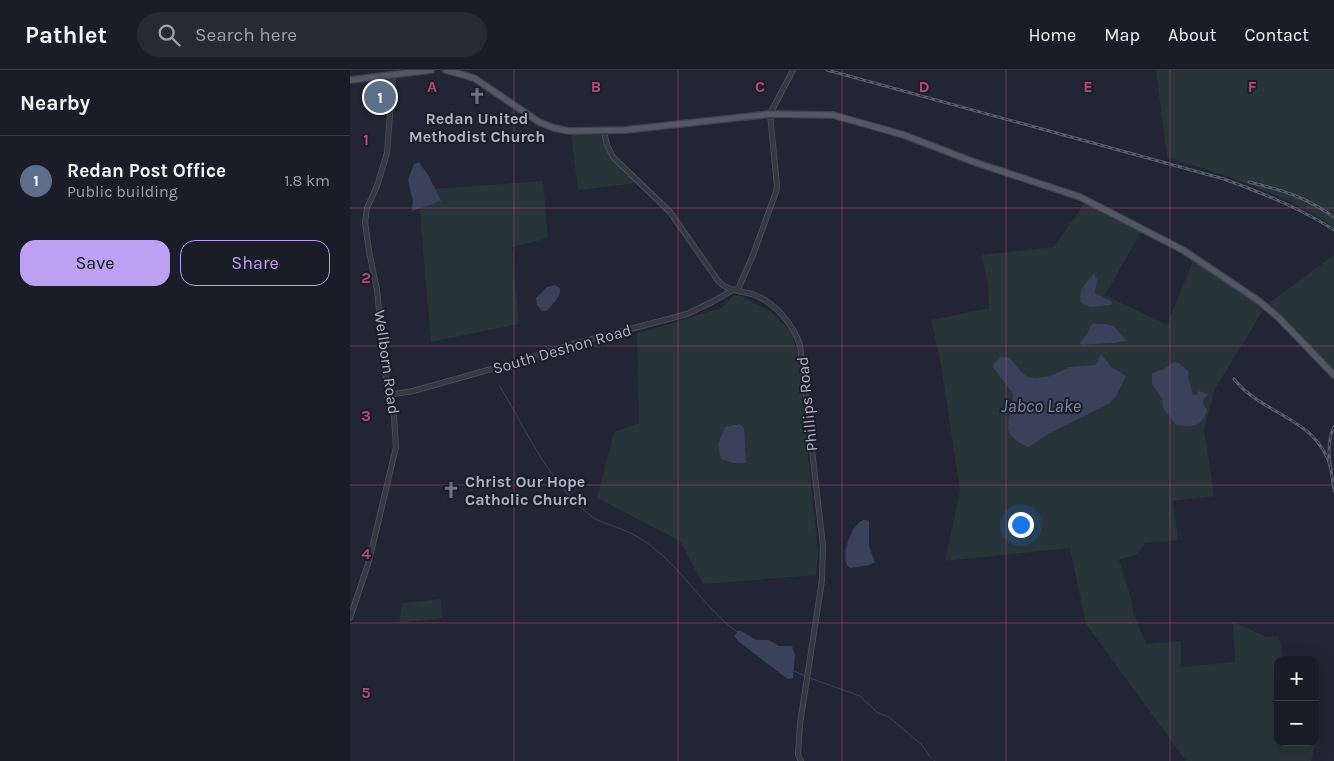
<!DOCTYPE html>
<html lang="en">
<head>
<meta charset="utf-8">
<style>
  :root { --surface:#1a1c27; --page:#272933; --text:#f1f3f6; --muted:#9fa1a7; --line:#383a44; --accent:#bca0f2 }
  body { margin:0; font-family:Karla,sans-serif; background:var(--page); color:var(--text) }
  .controls { position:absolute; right:15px; bottom:15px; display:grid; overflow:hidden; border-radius:10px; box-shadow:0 5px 20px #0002 }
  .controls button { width:45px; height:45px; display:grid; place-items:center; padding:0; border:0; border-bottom:1px solid var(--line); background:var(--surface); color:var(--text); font:25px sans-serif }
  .you { position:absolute; left:670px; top:454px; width:18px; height:18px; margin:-12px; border:4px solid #fff; border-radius:50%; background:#1a73e8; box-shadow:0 0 0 8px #1a73e833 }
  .badge { display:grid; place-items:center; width:32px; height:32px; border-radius:50%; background:var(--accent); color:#fff; font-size:16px; font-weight:700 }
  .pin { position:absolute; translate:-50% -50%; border:2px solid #fff; box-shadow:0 1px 5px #0006 }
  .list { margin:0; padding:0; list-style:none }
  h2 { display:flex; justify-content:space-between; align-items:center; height:65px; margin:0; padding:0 20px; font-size:21px }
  h2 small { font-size:16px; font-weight:400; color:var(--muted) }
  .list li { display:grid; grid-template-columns:32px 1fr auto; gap:15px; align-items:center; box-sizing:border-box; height:90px; padding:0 20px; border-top:1px solid var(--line) }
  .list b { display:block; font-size:19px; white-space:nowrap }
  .list p { margin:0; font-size:16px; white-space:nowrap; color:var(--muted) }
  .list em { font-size:16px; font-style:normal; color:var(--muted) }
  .actions { display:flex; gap:10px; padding:15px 20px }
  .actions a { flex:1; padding:11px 0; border:1px solid var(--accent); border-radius:15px; text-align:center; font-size:18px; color:var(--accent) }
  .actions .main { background:var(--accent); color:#111 }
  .icon { flex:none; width:28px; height:28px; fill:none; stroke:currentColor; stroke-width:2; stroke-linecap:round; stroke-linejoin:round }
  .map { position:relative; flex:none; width:984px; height:691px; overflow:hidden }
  header { display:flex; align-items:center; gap:30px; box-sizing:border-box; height:70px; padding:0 25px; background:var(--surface); border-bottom:1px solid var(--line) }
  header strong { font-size:24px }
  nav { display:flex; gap:28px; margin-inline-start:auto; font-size:18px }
  .search { width:350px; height:45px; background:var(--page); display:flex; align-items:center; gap:12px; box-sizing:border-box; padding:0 18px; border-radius:28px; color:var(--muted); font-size:19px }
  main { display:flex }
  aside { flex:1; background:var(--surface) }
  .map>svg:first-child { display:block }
</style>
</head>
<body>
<header>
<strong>Pathlet</strong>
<div class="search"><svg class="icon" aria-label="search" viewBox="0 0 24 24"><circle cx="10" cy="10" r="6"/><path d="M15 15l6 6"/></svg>Search here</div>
<nav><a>Home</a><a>Map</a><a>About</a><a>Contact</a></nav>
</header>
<main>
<aside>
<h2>Nearby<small></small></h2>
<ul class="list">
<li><span class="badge" style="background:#5c6f8a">1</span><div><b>Redan Post Office</b><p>Public building</p></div><em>1.8 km</em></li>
</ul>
<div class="actions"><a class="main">Save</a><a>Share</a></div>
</aside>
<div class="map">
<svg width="984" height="691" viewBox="0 0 984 691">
  <rect width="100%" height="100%" fill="#222634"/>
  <g fill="#273438">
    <path d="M 806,0 L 984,0 L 984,142 L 974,141 L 984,148 L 984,157 C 934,122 874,106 817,87 Z"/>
    <path d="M 221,64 L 252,64 L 260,87 L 287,113 L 228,120 Z"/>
    <path d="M 193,111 L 198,168 L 162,177 L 169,254 L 81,272 L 68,120 Z"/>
    <path d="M 736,131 L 793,158 L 755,225 L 817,255 L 844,188 L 915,236 L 984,185 L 984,306 L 915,237 L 865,319 L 854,359 L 864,426 L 823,431 L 828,470 L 795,473 L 787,484 L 769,490 L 780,525 L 784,545 L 796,574 L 829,571 L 831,572 L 831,597 L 885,592 L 883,552 L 917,567 L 929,566 L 933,590 L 928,590 L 928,672 L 965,672 L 965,668 L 966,670 L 961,691 L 836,691 L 736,554 L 720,478 L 595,491 L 610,421 L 591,294 L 581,250 L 639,238 L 638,213 L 631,185 L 704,177 Z"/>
    <path d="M 389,225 L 421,242 L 440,261 L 447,281 L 468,482 L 466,505 L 353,514 L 330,471 L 247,428 L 264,362 L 289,353 L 287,264 L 371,238 L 383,226 Z"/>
    <path d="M 91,529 L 93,548 L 49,553 L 53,533 Z"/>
  </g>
  <g fill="#39415b">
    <path d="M 69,92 L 78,105 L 91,131 L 62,141 L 63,131 L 58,110 L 64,94 Z"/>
    <path d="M 744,203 L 747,209 L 745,223 L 762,232 L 761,235 L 740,237 L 731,233 C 727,221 737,212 744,203 Z"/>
    <path d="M 205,215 L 210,218 C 211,227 202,235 196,241 L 192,241 L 187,235 L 186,228 L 197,217 Z"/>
    <path d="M 743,254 L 756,254 L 764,256 L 776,271 L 763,273 L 731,275 L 730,272 L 737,265 L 740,256 Z"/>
    <path d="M 751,284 L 761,297 L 776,306 L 766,326 L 760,333 L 698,364 L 679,377 C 671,375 658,366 658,358 C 658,347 662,335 663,324 L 643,297 L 644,294 L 651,286 L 660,288 L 672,303 L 678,307 L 685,308 L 701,306 L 719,297 L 746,295 Z"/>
    <path d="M 824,292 L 829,293 L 839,302 L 838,307 L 843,325 L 847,325 L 849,321 L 856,323 L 857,326 L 854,328 L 853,333 L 857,340 C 853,357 842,357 826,355 L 813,338 L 812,328 L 802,314 L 802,303 L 814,299 Z"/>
    <path d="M 390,354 L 394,358 L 396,393 L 383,393 L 371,389 L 368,374 L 375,357 Z"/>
    <path d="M 513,450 L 517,450 L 519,452 L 519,476 L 525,492 L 520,495 L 500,498 C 488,490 501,455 513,450 Z"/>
    <path d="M 388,561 L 391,561 L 406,570 L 419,570 L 429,576 L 442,576 L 445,585 L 443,608 L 438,609 L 435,607 L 388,571 L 384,566 Z"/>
  </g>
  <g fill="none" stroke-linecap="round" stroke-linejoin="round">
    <g stroke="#39415b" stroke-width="1">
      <path d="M 149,315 C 177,360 197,411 240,445 C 248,452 261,455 271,459 C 287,465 300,474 312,485 C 339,509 358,541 387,562"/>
      <path d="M 444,601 L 455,606"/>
      <path d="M 460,608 L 510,626 L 528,643 L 539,647 L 572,675 L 580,687"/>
      <path d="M 584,691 L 585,691"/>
    </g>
    <g stroke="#4f535f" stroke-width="6">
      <g id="minor">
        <path d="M 254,61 L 257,75 L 263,87 L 320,142 L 369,212 C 378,221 391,221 402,224 C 424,231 443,254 450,275 L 473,476 L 472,510 L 450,654 L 448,685 L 451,691"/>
        <path d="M 386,220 L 389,217 L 403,185 L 426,122 L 427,116 L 420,44 L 443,0"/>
        <path d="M 38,329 L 45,324 L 63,321 L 163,293 L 216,276 L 337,244 L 362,232 L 383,220"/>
        <path d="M 0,548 L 19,491 L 46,377 L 44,346 L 38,329 L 27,220 L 19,181 L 15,152 L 17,138 L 27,116 L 37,83 L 43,5"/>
      </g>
    </g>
    <g stroke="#3e424e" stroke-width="8">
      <g id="major">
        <path d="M 96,0 L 124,8 L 189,52 L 204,58 L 219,61 L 275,60 L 420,44 L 483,45 L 554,65 L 624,92 L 730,127 L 833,180 L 909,231 L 928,247 L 984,305"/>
        <path d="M 0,10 L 81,0"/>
      </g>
    </g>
    <use href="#minor" stroke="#353944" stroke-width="4.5"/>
    <use href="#major" stroke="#535764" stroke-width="5.5"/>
    <g stroke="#595e6d" stroke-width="3">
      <g id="rail">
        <path d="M 477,0 L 874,109 C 912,123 950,138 984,160"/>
        <path d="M 899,112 C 935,121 953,126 984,147"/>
        <path d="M 884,309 C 913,346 968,347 981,399"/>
        <path d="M 984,357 C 974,377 982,400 984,421"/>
      </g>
    </g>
    <use href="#rail" stroke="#1a1e29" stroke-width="1" stroke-dasharray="4" stroke-linecap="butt"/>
  </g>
  <path fill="none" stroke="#bc467a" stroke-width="1" stroke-opacity="0.55" d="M 164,0 L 164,691M 328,0 L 328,691M 492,0 L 492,691M 656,0 L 656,691M 820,0 L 820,691M 0,138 L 984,138M 0,276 L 984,276M 0,415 L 984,415M 0,553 L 984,553"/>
  <defs>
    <g id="church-bare" transform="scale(1.35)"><path d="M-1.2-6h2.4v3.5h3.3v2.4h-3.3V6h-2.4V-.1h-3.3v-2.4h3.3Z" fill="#6b7280" stroke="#1a1e29" stroke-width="2.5" paint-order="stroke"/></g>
  </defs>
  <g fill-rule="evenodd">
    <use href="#church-bare" x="127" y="26"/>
    <use href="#church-bare" x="101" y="420"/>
  </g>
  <g text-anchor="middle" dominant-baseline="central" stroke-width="4" stroke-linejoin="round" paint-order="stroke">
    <g font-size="16" font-weight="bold" fill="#afb3c1" stroke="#1a1e29">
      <text x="127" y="48">Redan United<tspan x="127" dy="18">Methodist Church</tspan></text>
      <text x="115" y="411" text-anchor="start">Christ Our Hope<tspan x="115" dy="18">Catholic Church</tspan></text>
    </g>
    <g font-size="16" fill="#afb3c1" stroke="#1a1e29">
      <text transform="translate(212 279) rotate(-16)">South Deshon Road</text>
      <text transform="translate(37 292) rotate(82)">Wellborn Road</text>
      <text transform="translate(457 334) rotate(-96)">Phillips Road</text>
    </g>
    <g font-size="18" font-style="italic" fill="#7b86a7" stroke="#1a1e29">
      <text x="691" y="336">Jabco Lake</text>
    </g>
  </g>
  <g font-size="16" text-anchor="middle" font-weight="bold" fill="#bc467a" stroke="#1a1e29" stroke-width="4" stroke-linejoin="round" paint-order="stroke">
    <text x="82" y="22">A</text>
    <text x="246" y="22">B</text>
    <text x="410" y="22">C</text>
    <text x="574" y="22">D</text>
    <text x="738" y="22">E</text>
    <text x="902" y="22">F</text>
    <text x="16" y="75">1</text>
    <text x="16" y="213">2</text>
    <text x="16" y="351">3</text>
    <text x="16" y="489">4</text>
    <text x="16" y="628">5</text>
  </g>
</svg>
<div class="controls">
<button>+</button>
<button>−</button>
</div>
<div class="you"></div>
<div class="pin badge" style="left:30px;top:27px;background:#5c6f8a">1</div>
</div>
</main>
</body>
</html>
